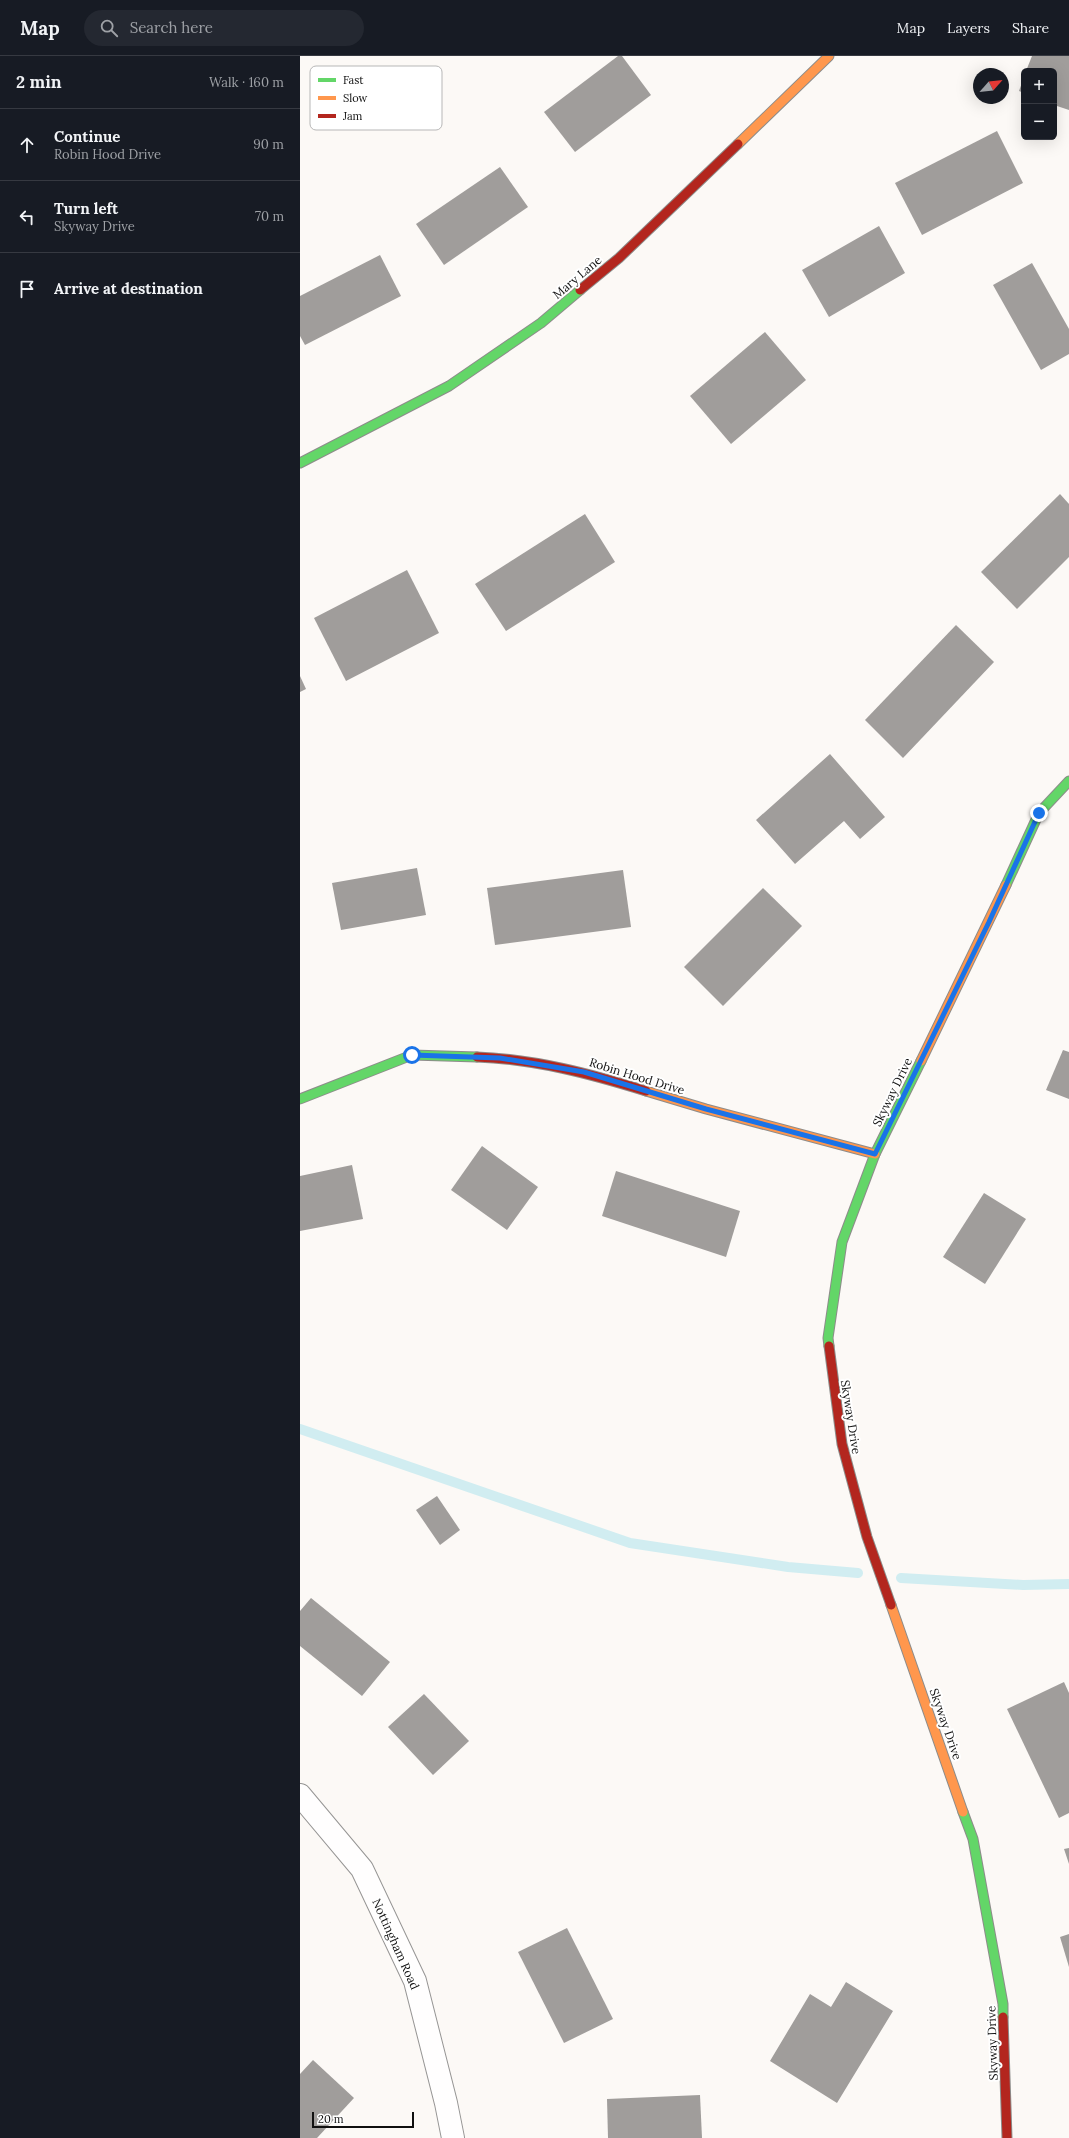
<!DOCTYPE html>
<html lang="en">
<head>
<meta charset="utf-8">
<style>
  :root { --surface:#171b24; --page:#242831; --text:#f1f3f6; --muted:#9ea1a6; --line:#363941 }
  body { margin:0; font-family:Lora,serif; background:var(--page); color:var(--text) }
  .controls { position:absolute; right:12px; top:12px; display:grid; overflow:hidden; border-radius:6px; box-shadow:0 4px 16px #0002 }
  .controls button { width:36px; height:36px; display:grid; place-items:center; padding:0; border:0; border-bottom:1px solid var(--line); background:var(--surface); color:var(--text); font:20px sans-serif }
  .compass { position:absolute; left:673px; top:12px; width:36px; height:36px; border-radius:50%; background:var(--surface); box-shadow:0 4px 16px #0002; rotate:63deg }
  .scale { position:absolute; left:12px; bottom:10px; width:102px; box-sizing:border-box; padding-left:4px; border:2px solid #101010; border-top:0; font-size:11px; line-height:14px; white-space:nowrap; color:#101010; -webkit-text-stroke:3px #fff; paint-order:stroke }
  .stop { position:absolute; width:12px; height:12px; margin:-9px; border:3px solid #1a73e8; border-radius:50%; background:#fff }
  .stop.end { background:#1a73e8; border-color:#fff; box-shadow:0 1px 4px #0008 }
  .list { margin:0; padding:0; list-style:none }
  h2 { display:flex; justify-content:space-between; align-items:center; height:52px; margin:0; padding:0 16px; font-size:17px }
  h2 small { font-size:13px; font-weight:400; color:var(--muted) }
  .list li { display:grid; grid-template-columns:26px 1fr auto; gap:12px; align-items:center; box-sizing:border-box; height:72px; padding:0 16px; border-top:1px solid var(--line) }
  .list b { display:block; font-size:15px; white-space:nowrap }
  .list p { margin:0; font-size:13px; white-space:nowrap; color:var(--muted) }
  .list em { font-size:13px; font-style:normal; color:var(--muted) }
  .icon { flex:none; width:22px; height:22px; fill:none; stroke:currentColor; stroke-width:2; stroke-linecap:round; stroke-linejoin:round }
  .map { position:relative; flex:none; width:769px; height:2082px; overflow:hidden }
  header { display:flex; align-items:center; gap:24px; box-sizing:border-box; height:56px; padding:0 20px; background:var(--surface); border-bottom:1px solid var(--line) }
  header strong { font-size:19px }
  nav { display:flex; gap:22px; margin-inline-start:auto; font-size:14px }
  .search { width:280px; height:36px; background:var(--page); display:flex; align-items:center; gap:10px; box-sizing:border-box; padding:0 14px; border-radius:22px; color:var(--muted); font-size:15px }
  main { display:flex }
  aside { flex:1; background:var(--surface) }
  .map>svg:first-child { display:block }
</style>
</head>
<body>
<header>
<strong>Map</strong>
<div class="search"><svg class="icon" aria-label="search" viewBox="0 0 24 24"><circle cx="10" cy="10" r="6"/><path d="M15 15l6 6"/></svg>Search here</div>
<nav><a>Map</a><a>Layers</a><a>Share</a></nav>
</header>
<main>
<aside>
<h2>2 min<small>Walk · 160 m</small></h2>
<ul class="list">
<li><svg class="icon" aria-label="ahead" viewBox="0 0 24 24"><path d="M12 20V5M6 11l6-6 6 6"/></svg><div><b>Continue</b><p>Robin Hood Drive</p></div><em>90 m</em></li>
<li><svg class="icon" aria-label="left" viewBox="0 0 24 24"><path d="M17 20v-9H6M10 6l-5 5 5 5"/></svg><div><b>Turn left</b><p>Skyway Drive</p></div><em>70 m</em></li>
<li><svg class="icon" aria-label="arrive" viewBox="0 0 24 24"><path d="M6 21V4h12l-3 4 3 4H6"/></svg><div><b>Arrive at destination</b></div></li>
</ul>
</aside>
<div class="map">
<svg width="769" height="2082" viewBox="0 0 769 2082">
  <rect width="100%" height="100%" fill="#fcf9f6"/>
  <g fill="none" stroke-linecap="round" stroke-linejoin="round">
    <g stroke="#d1edf1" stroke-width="10">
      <path d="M 0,1373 L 330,1487 L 488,1511 L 558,1517"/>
      <path d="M 601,1522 L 723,1529 L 769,1528"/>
    </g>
  </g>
  <g fill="#a09d9b">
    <path d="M 318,0 L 322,0 L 351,39 L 275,96 L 244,56 Z"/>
    <path d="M 732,0 L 769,0 L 769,54 L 754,49 L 754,15 L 726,15 Z"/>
    <path d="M 724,21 L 724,37 L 719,35 Z"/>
    <path d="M 697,75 L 723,127 L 622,179 L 595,127 Z"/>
    <path d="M 200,111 L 228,151 L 144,209 L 116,168 Z"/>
    <path d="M 579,170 L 605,217 L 529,261 L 502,214 Z"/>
    <path d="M 80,199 L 101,240 L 5,289 L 0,280 L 0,240 Z"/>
    <path d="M 732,207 L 769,273 L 769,298 L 741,314 L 693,229 Z"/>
    <path d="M 465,276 L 506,324 L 431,388 L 390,340 Z"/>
    <path d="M 760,438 L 769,448 L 769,501 L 717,553 L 681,516 Z"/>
    <path d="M 285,458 L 315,506 L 206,575 L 175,528 Z"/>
    <path d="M 107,514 L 139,577 L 46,625 L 14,562 Z"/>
    <path d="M 656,569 L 694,606 L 603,702 L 565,664 Z"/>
    <path d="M 0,620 L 6,633 L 0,636 Z"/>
    <path d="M 530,698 L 585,761 L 560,783 L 544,765 L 495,808 L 456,764 Z"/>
    <path d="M 117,812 L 126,859 L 41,874 L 32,827 Z"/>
    <path d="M 323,814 L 331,871 L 195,889 L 187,832 Z"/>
    <path d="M 463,832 L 502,870 L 423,950 L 384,911 Z"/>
    <path d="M 763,994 L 769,996 L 769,1043 L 746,1034 Z"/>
    <path d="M 182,1090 L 238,1131 L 207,1174 L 151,1134 Z"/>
    <path d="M 52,1109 L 63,1163 L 0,1175 L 0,1120 Z"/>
    <path d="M 316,1115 L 440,1155 L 426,1201 L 302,1160 Z"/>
    <path d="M 684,1137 L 726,1163 L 685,1228 L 643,1201 Z"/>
    <path d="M 137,1440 L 160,1474 L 140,1489 L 116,1454 Z"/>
    <path d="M 11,1542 L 90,1606 L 62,1640 L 0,1590 L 0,1555 Z"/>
    <path d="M 764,1626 L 769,1637 L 769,1757 L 759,1762 L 707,1653 Z"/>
    <path d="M 124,1638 L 169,1685 L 133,1719 L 88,1671 Z"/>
    <path d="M 769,1792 L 769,1808 L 764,1793 Z"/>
    <path d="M 267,1872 L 313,1963 L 264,1987 L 218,1896 Z"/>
    <path d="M 769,1878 L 769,1911 L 760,1881 Z"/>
    <path d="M 546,1926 L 593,1955 L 537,2047 L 470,2005 L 510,1938 L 531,1951 Z"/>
    <path d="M 13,2004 L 54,2042 L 17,2082 L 0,2082 L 0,2018 Z"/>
    <path d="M 400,2039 L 402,2082 L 308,2082 L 307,2043 Z"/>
  </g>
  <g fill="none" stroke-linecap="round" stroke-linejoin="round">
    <g stroke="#969594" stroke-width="24">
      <path id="street" d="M 0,1739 L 62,1813 L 115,1925 L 146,2047 L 153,2082"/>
    </g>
    <g stroke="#8d8c8a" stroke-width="11">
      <g id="fast">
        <path d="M 0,407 L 149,330 L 241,267 L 280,234"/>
        <path d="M 706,829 L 739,757 L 769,725"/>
        <path d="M 0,1043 L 112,999 L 177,1001"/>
        <path d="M 529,1290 L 528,1282 L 542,1186 L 575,1098 L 621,1005"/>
        <path d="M 663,1756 L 673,1783 L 703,1948 L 703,1961"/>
      </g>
    </g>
    <g stroke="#8d8c8a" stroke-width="11">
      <g id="slow">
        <path d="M 438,88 L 529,0"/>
        <path d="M 621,1005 L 706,829"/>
        <path d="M 346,1035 L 406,1053 L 575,1098"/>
        <path d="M 591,1549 L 663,1756"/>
      </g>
    </g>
    <g stroke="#8d8c8a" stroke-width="11">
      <g id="jam">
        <path d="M 280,234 L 319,202 L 438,88"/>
        <path d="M 177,1001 C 235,1003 291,1018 346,1035"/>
        <path d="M 529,1290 L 542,1388 L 567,1481 L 591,1549"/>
        <path d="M 703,1961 L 707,2082"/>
      </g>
    </g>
    <use href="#street" stroke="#fffefe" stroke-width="22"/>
    <use href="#fast" stroke="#63d668" stroke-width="9"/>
    <use href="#slow" stroke="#ff974d" stroke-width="9"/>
    <use href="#jam" stroke="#b3261e" stroke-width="9"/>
  </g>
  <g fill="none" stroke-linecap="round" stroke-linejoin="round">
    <path stroke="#1a73e8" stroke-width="5" d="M 112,999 L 200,1002 L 284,1016 L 406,1053 L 575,1098 L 689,866 L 739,757"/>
  </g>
  <g text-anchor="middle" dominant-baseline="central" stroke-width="4" stroke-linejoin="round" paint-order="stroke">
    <g font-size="12" fill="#101010" stroke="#fff">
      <text transform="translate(277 221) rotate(-40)">Mary Lane</text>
      <text transform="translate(337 1020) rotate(17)">Robin Hood Drive</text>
      <text transform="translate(592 1036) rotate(-64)">Skyway Drive</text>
      <text transform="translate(551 1361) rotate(81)">Skyway Drive</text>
      <text transform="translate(646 1668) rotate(71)">Skyway Drive</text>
      <text transform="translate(96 1888) rotate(66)">Nottingham Road</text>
      <text transform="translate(692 1987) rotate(-92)">Skyway Drive</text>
    </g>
  </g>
  <rect x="10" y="10" width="132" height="64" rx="6" fill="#fff" stroke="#b7b7b7" stroke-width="1"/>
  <rect x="18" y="22" width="18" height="4" fill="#63d668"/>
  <rect x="18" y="40" width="18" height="4" fill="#ff974d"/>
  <rect x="18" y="58" width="18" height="4" fill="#b3261e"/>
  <g font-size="11" fill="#101010">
    <text x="43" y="28">Fast</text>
    <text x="43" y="46">Slow</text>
    <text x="43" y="64">Jam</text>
  </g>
</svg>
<div class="controls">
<button>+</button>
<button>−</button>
</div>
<svg class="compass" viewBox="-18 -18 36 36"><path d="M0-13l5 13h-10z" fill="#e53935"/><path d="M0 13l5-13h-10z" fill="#9ea1a6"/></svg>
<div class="scale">20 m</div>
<div class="stop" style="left:112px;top:999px"></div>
<div class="stop end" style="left:739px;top:757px"></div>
</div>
</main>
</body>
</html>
